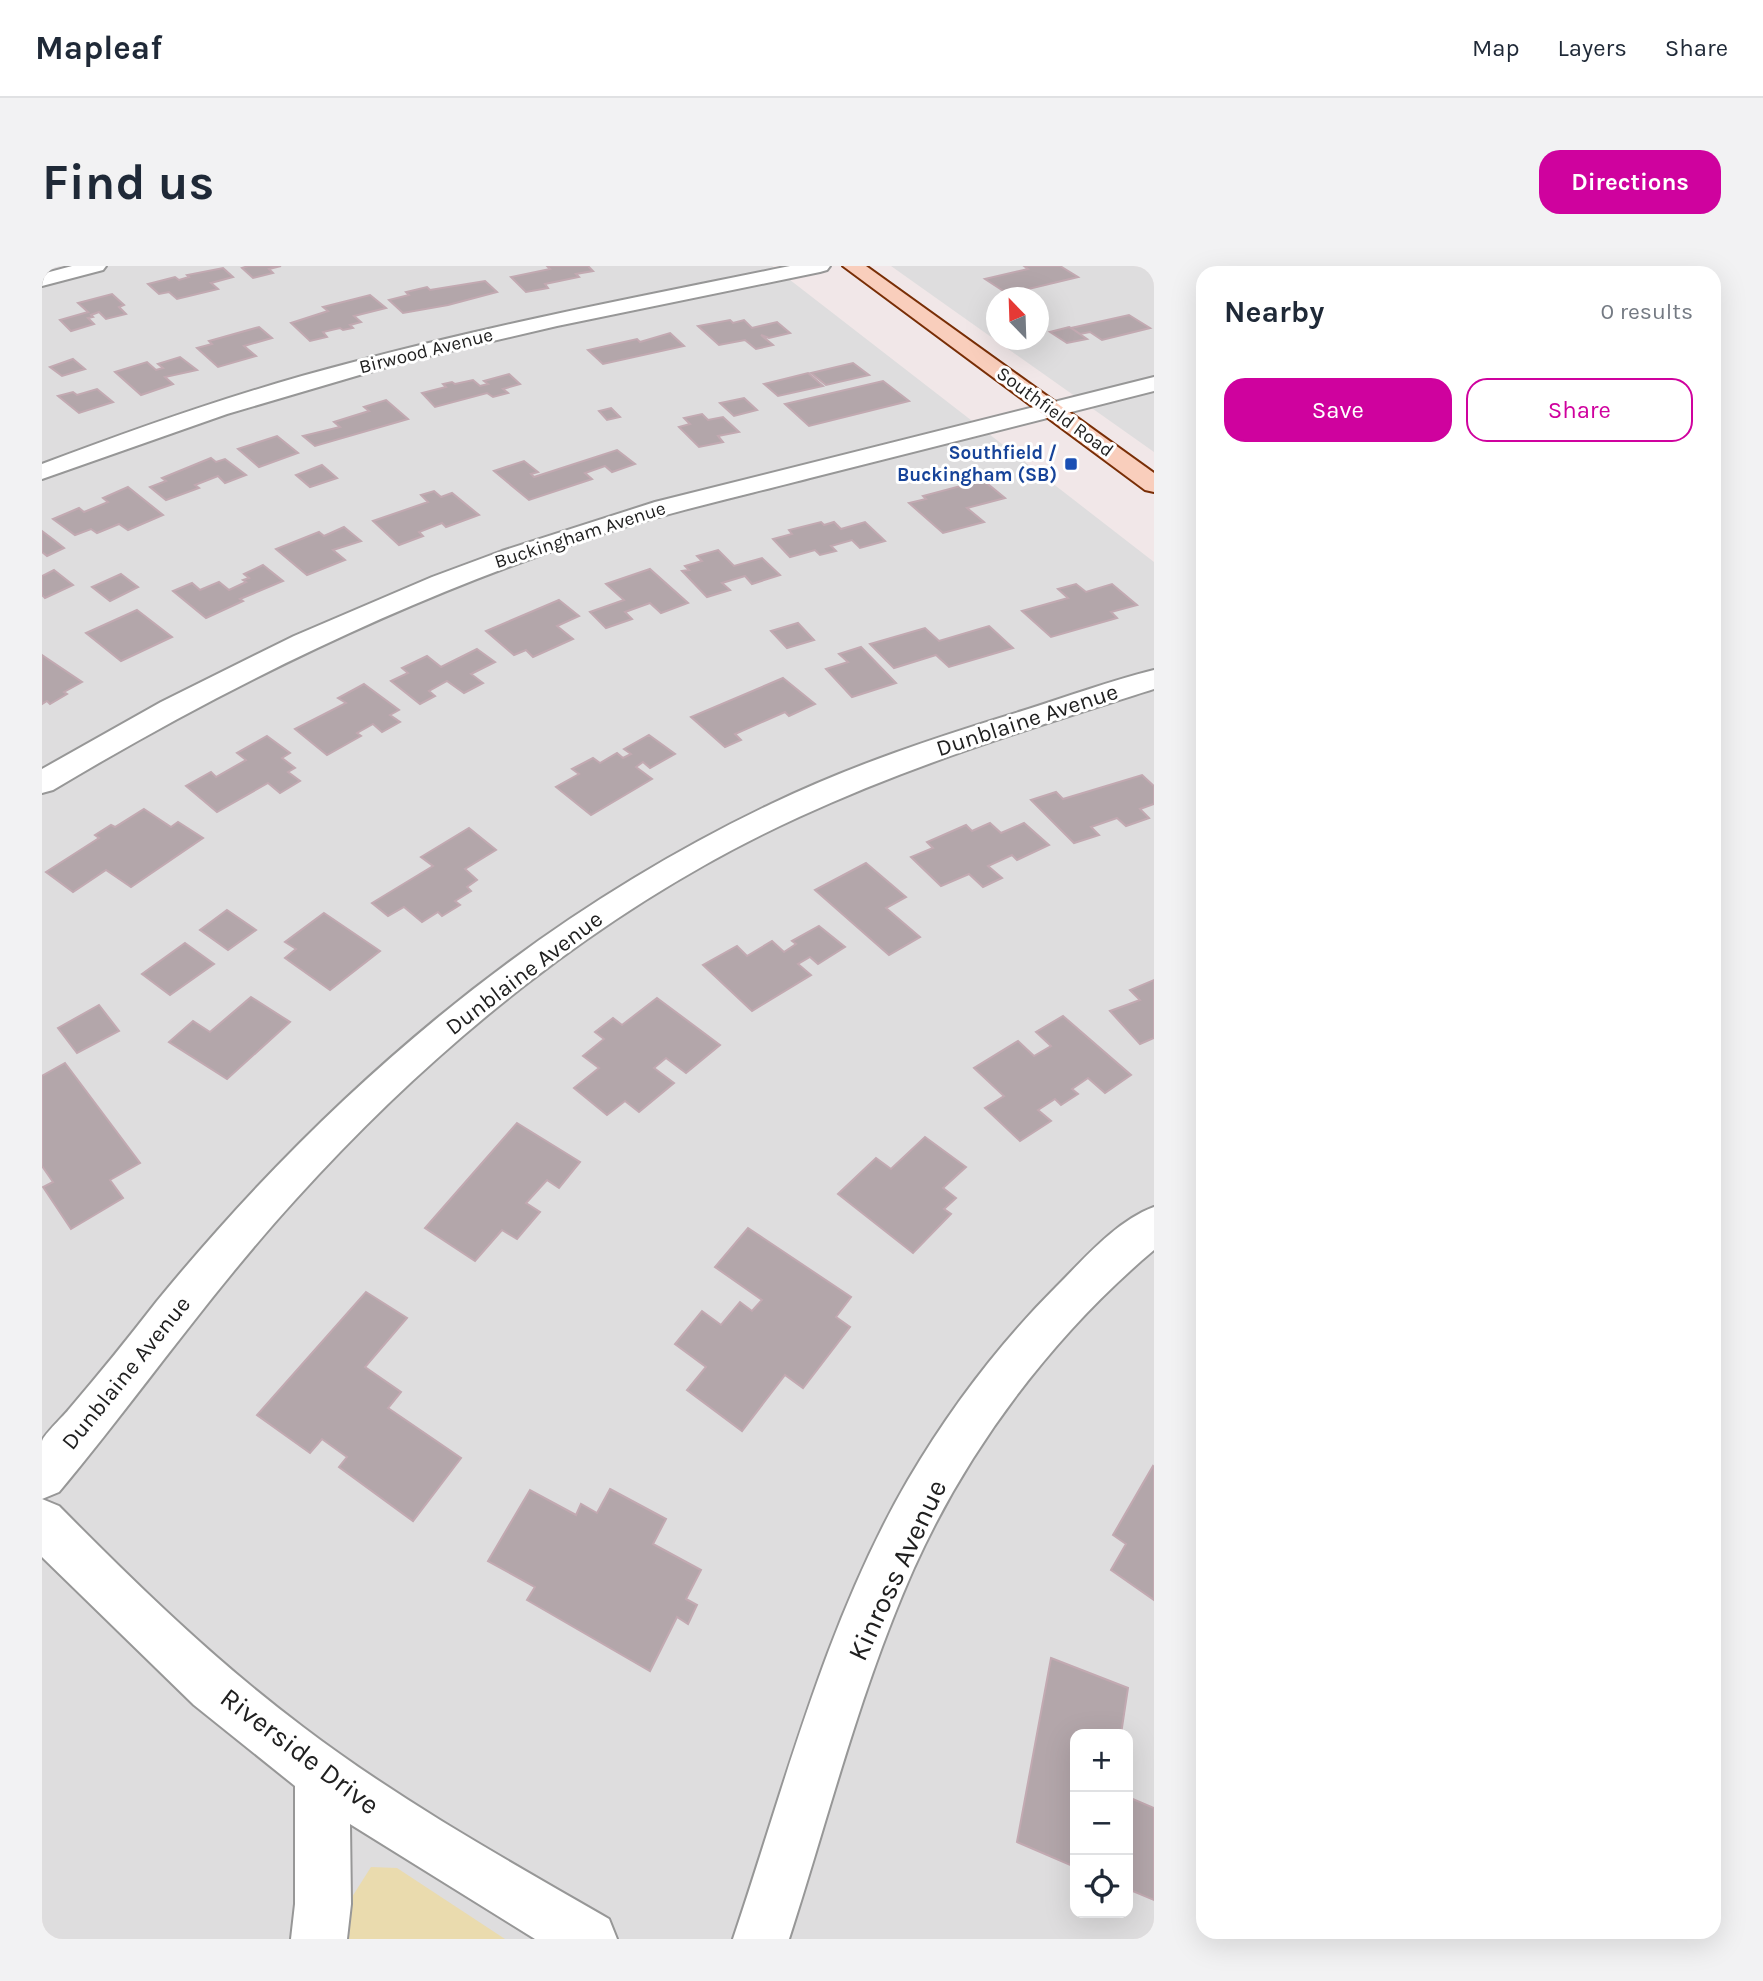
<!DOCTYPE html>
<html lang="en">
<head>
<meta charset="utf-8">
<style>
  :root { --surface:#fff; --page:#f2f2f3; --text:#1f2937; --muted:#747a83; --line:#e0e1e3; --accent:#cf029e }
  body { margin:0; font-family:Karla,sans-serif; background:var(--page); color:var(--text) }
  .controls { position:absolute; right:21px; bottom:21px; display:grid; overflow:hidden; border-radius:14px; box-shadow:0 7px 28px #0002 }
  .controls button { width:63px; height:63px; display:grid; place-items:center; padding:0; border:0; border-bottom:2px solid var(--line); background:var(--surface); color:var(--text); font:35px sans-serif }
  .compass { position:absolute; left:944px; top:21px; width:63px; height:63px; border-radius:50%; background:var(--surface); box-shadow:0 7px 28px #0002; rotate:337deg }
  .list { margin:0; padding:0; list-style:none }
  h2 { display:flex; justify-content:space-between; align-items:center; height:91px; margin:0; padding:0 28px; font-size:30px }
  h2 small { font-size:23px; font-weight:400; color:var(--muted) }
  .actions { display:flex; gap:14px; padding:21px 28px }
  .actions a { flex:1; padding:16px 0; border:2px solid var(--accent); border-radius:21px; text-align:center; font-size:24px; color:var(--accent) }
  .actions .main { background:var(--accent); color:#fff }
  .icon { flex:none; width:38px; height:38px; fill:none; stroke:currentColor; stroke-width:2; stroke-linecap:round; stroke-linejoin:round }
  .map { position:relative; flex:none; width:1112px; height:1673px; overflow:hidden; border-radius:21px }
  header { display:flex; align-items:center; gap:42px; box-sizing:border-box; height:98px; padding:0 35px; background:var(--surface); border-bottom:2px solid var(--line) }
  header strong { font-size:33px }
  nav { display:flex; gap:38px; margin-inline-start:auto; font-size:24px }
  .intro { display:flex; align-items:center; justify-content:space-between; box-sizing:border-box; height:168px; padding:0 42px }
  h1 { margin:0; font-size:49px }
  .button { padding:18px 32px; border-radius:21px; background:var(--accent); color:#fff; font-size:24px; font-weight:700 }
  main { display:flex; gap:42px; padding:0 42px }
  aside { flex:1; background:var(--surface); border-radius:21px; box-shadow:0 7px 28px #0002 }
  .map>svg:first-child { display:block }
</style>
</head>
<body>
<header>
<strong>Mapleaf</strong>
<nav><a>Map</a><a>Layers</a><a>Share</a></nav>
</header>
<div class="intro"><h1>Find us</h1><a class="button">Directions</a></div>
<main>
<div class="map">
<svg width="1112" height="1673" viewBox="0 0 1112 1673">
  <rect width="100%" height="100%" fill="#f1e7e8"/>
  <g fill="#deddde" fill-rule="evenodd">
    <path d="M 0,0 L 730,0 L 1112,296 L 1112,1673 L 0,1673 ZM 1033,1468 L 1086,1468 L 1086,1647 L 1033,1647 Z"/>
    <path d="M 849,0 L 1112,0 L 1112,186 L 911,44 ZM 954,32 L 996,32 L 996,74 L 954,74 Z"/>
  </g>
  <path fill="#eadbae" d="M 329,1601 L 355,1602 L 463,1673 L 307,1673 L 310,1631 Z"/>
  <g fill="#b3a6aa" stroke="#c2a9b1" stroke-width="2">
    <path d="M 206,0 L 239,0 L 227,3 L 231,7 L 211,12 L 200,2 Z"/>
    <path d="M 505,0 L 546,0 L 551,5 L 534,8 L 537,11 L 503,18 L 506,22 L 484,26 L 469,11 L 508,3 Z"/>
    <path d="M 982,0 L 1018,0 L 1036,11 L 966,28 L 943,13 L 986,3 Z"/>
    <path d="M 181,2 L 191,11 L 169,17 L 176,23 L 135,33 L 127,26 L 117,28 L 106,18 L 133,11 L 137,14 L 147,11 L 145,9 Z"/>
    <path d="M 443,15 L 455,26 L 406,39 L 361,47 L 347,34 L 367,29 L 364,26 L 385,21 L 388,24 Z"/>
    <path d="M 70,28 L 82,39 L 77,41 L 84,48 L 64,53 L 57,46 L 49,49 L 51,51 L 46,52 L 52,58 L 29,65 L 18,54 L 46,46 L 36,37 Z"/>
    <path d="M 328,29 L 344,42 L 312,50 L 319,56 L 308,59 L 311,62 L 301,64 L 298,62 L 281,66 L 285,71 L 268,75 L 249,57 L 286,45 L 281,41 Z"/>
    <path d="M 1087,49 L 1108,62 L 1060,74 L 1048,66 L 1038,68 L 1029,62 Z"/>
    <path d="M 688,54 L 691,57 L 702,54 L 710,62 L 735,56 L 748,67 L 727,72 L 719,69 L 731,79 L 714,83 L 703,74 L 677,79 L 656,60 Z"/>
    <path d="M 217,61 L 230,72 L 202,80 L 214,90 L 176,101 L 155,82 L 170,78 L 167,75 Z"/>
    <path d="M 1027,61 L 1029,62 L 1045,73 L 1025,77 L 1008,66 Z"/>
    <path d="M 628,67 L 642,80 L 561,98 L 546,84 L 595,73 L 598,76 Z"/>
    <path d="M 138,91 L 155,104 L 123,111 L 131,118 L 99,129 L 73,106 L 105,96 L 114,104 L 121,102 L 116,98 Z"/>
    <path d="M 31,93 L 43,103 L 20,110 L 8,101 Z"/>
    <path d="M 811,97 L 827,109 L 784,119 L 769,107 Z"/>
    <path d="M 766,107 L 781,120 L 736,130 L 722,118 Z"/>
    <path d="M 467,108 L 478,118 L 461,123 L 466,127 L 451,131 L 445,127 L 393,141 L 380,127 L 404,121 L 401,118 L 410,116 L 413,118 L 431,114 L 438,120 L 446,118 L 442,115 Z"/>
    <path d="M 841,115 L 867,135 L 767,160 L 743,138 Z"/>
    <path d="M 55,123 L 71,136 L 37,147 L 16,130 L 31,126 L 35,129 Z"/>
    <path d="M 702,132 L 715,144 L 692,150 L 678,137 Z"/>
    <path d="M 344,134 L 366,153 L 273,180 L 261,170 L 298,161 L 292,156 L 327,145 L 322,141 Z"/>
    <path d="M 569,142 L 578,151 L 565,154 L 557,145 Z"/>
    <path d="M 660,148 L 666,154 L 681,151 L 697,166 L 676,170 L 681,176 L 657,181 L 637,161 L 648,158 L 642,152 Z"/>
    <path d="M 235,170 L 256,187 L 217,201 L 196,183 Z"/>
    <path d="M 575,184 L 593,198 L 570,206 L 563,200 L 543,207 L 550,213 L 487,234 L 452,205 L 482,195 L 496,206 L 489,208 L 492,211 Z"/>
    <path d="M 169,192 L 174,196 L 183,193 L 204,209 L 183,217 L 176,210 L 153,219 L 157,222 L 124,234 L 108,221 L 124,215 L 120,212 Z"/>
    <path d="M 280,199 L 295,212 L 268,221 L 254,209 Z"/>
    <path d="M 941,214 L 963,232 L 925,242 L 942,256 L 901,267 L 867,237 L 884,233 L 881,230 Z"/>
    <path d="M 86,221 L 121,249 L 86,264 L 77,258 L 55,267 L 49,263 L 33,269 L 11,253 L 37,242 L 42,246 L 66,236 L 61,232 Z"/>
    <path d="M 392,225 L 399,231 L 410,227 L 437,249 L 404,261 L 400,257 L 377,266 L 381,270 L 357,279 L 331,255 L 386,236 L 379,229 Z"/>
    <path d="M 779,256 L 782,259 L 792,256 L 799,263 L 823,256 L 843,275 L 818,282 L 810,274 L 789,280 L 794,285 L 778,289 L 773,284 L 748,291 L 731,273 L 750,268 L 747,264 Z"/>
    <path d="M 302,261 L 319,275 L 291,284 L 303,294 L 265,309 L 234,283 L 277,266 L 282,270 Z"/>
    <path d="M 0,265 L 12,274 L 22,282 L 5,290 L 0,286 Z"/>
    <path d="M 676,284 L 692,300 L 720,292 L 738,309 L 710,318 L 703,310 L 680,317 L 688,324 L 665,331 L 640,305 L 647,304 L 643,300 L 660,295 L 655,290 Z"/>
    <path d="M 221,299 L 241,315 L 198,333 L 201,335 L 164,352 L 131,325 L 150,317 L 158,324 L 177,316 L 187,324 L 204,316 L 201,314 L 207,312 L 202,308 Z"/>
    <path d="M 608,303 L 646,337 L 619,347 L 608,337 L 583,346 L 590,353 L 564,362 L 548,346 L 582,334 L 564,318 Z"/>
    <path d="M 12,304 L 31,319 L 3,332 L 0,329 L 0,310 Z"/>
    <path d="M 79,308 L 96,321 L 68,335 L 50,321 Z"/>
    <path d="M 1034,318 L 1044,326 L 1070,318 L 1095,339 L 1069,346 L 1075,352 L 1009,371 L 980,345 L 1026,332 L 1016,323 Z"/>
    <path d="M 517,334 L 537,350 L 515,360 L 531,373 L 491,391 L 484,384 L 472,389 L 444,365 Z"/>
    <path d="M 95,344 L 130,371 L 79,395 L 44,367 Z"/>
    <path d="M 756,357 L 772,374 L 745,382 L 729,365 Z"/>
    <path d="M 947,360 L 971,382 L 907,401 L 894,389 L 852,402 L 828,378 L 883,362 L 897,375 Z"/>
    <path d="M 819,381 L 854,417 L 810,431 L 784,403 L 806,396 L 797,388 Z"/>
    <path d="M 435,383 L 453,396 L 429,408 L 441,417 L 422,427 L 405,415 L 387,425 L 393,430 L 378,438 L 349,415 L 366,407 L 360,402 L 385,390 L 399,401 Z"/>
    <path d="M 0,389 L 40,416 L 22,426 L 25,428 L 8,438 L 5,435 L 0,438 Z"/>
    <path d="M 741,412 L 773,438 L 747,450 L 743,446 L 693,468 L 699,474 L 683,481 L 649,451 Z"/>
    <path d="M 322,418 L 357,444 L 348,449 L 358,456 L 340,466 L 331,458 L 315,467 L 319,470 L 285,489 L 253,463 L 304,437 L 296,432 Z"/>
    <path d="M 607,469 L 633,488 L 608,502 L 601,496 L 594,501 L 610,513 L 549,549 L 514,521 L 537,508 L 530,503 L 551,492 L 558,497 L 575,487 L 581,492 L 589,488 L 582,483 Z"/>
    <path d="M 225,470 L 248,487 L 240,492 L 253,502 L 246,506 L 258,515 L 238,527 L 226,517 L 175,546 L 144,520 L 169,506 L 174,511 L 204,494 L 195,487 Z"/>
    <path d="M 1100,509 L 1112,520 L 1112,538 L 1098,543 L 1107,552 L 1084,560 L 1075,552 L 1049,561 L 1057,569 L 1032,577 L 989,534 L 1014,526 L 1021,533 Z"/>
    <path d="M 102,543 L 129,561 L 136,556 L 161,572 L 89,621 L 64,604 L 31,626 L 4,606 L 57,572 L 53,569 L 69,559 L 73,561 Z"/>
    <path d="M 948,557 L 959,567 L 982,557 L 1007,579 L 975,594 L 970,589 L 946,600 L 960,612 L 941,621 L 927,608 L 899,620 L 869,591 L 891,582 L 885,576 L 924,559 L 930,565 Z"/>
    <path d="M 427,562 L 454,584 L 423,603 L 435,614 L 425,621 L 429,625 L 413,635 L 418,639 L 400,650 L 396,646 L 380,656 L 362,641 L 346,650 L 330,637 L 391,600 L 379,591 Z"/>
    <path d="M 824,597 L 864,631 L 844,642 L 878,671 L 847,689 L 773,624 Z"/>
    <path d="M 185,644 L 214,664 L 186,684 L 158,664 Z"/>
    <path d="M 282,647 L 338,685 L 288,724 L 243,692 L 254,683 L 243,676 Z"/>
    <path d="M 777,660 L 803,681 L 776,698 L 768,691 L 756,698 L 769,709 L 710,745 L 661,699 L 695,680 L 705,690 L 730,675 L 742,686 L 754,678 L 750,675 Z"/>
    <path d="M 143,677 L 172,698 L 128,729 L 100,708 Z"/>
    <path d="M 1112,714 L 1112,772 L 1098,778 L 1068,745 L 1098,734 L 1088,724 Z"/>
    <path d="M 209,731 L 248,756 L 185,813 L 127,776 L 151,755 L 168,766 Z"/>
    <path d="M 615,732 L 678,779 L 644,807 L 624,792 L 612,802 L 632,817 L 597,846 L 583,835 L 565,849 L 532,822 L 557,802 L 541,790 L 562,773 L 553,766 L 571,752 L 580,759 Z"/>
    <path d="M 57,739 L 77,765 L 35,787 L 16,762 Z"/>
    <path d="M 1021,750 L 1089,809 L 1063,827 L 1046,812 L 1030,823 L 1036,828 L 1019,839 L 1013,833 L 996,844 L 1009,855 L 978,875 L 943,842 L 962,830 L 932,802 L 976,775 L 992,790 L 1009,780 L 994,766 Z"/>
    <path d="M 23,797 L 98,897 L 68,914 L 81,932 L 29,963 L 1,921 L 11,916 L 0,900 L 0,810 Z"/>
    <path d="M 475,857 L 538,896 L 517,922 L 505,914 L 484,937 L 498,946 L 475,973 L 460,964 L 433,995 L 383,962 Z"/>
    <path d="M 883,871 L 924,901 L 901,922 L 914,932 L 902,943 L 909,948 L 871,987 L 796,928 L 834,892 L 849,903 Z"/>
    <path d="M 706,962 L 809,1031 L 794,1051 L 808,1061 L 761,1122 L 743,1109 L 700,1165 L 645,1124 L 664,1101 L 633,1078 L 660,1045 L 679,1059 L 698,1036 L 710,1045 L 720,1034 L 673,1001 Z"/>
    <path d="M 324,1026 L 365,1052 L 323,1101 L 359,1126 L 346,1142 L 419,1192 L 371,1255 L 297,1201 L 305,1191 L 280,1173 L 268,1187 L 215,1149 Z"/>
    <path d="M 1111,1200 L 1112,1201 L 1112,1334 L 1069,1304 L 1084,1278 L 1071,1269 Z"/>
    <path d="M 568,1223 L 624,1253 L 611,1278 L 659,1304 L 644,1333 L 655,1339 L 646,1358 L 635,1351 L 608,1405 L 485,1334 L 493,1321 L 446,1295 L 488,1224 L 534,1249 L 539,1238 L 555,1247 Z"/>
    <path d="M 1009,1392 L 1086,1422 L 1079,1468 L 1033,1468 L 1033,1601 L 975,1576 Z"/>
    <path d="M 1086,1531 L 1112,1542 L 1112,1634 L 1086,1623 Z"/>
  </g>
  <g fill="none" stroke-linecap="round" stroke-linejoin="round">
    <g stroke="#979797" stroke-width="4">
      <g id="street">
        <path d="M 30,0 L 64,0 L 61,4 L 0,20 L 0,8 Z"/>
        <path d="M 748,0 L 788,0 L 785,4 L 778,6 L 515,60 L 365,95 L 185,148 L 0,213 L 0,198 C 101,160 203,124 308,97 C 453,58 601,30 748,0 Z"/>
        <path d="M 1112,111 L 1112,125 C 997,154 883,183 768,212 C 695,231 622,247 551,271 C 361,334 183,421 11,524 L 0,527 L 0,503 L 119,436 L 252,370 L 390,311 L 460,285 L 613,236 Z"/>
        <path d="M 1112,404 L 1112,423 C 992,461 872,498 757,551 C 566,638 394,778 254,933 C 169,1026 97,1130 17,1226 L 0,1233 C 0,1222 0,1183 0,1175 C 3,1167 22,1150 28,1142 C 58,1107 87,1071 115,1035 C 284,829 488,653 729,538 C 810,499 895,471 980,445 C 1024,431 1068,415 1112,404 Z"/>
        <path d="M 1112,941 L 1112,984 C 1011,1069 926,1182 872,1302 C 819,1421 787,1549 747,1673 L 691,1673 C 743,1519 784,1355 866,1214 C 907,1144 957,1078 1014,1021 C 1042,993 1074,955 1112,941 Z"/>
        <path d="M 0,1233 L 17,1240 C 94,1318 173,1395 261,1461 C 357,1534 463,1593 567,1653 L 575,1673 L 493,1673 L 308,1558 L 309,1638 L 305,1673 L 249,1673 L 253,1638 L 253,1520 L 152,1439 L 0,1291 Z"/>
      </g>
    </g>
    <g stroke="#792e06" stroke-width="4">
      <path id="secondary" d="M 801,0 L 824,0 L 1112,207 L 1112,226 L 1103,224 Z"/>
    </g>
    <use href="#street" fill="#fff" fill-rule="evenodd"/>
    <use href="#secondary" fill="#f9cebc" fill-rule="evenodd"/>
  </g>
  <rect fill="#1a4fb4" stroke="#fff" stroke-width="2.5" x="1022" y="191" width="14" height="14" rx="3.5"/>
  <g text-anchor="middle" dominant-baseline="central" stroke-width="6" stroke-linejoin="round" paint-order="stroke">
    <g font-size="19" fill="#202020" stroke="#fff">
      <text transform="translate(384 85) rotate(-14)">Birwood Avenue</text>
      <text transform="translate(1013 146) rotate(36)">Southfield Road</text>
      <text transform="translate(538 269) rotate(-18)">Buckingham Avenue</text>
    </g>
    <g font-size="19" font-weight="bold" fill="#164399" stroke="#fff" text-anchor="end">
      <text x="1015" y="187">Southfield /<tspan x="1015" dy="22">Buckingham (SB)</tspan></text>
    </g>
    <g font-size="23" fill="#202020" stroke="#fff">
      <text transform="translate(985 454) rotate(-18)">Dunblaine Avenue</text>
      <text transform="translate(482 707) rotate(-37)">Dunblaine Avenue</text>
      <text transform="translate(84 1107) rotate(-51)">Dunblaine Avenue</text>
    </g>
    <g font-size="28" fill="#202020" stroke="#fff">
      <text transform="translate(855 1304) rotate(-65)">Kinross Avenue</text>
      <text transform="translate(258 1485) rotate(37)">Riverside Drive</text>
    </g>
  </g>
</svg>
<div class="controls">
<button>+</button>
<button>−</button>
<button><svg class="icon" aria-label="locate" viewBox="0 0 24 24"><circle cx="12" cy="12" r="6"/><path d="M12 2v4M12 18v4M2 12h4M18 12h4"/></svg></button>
</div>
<svg class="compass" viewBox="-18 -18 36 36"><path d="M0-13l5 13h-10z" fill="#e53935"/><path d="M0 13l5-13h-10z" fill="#747a83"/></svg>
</div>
<aside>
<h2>Nearby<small>0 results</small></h2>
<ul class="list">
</ul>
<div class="actions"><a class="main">Save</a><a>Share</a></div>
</aside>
</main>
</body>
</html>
